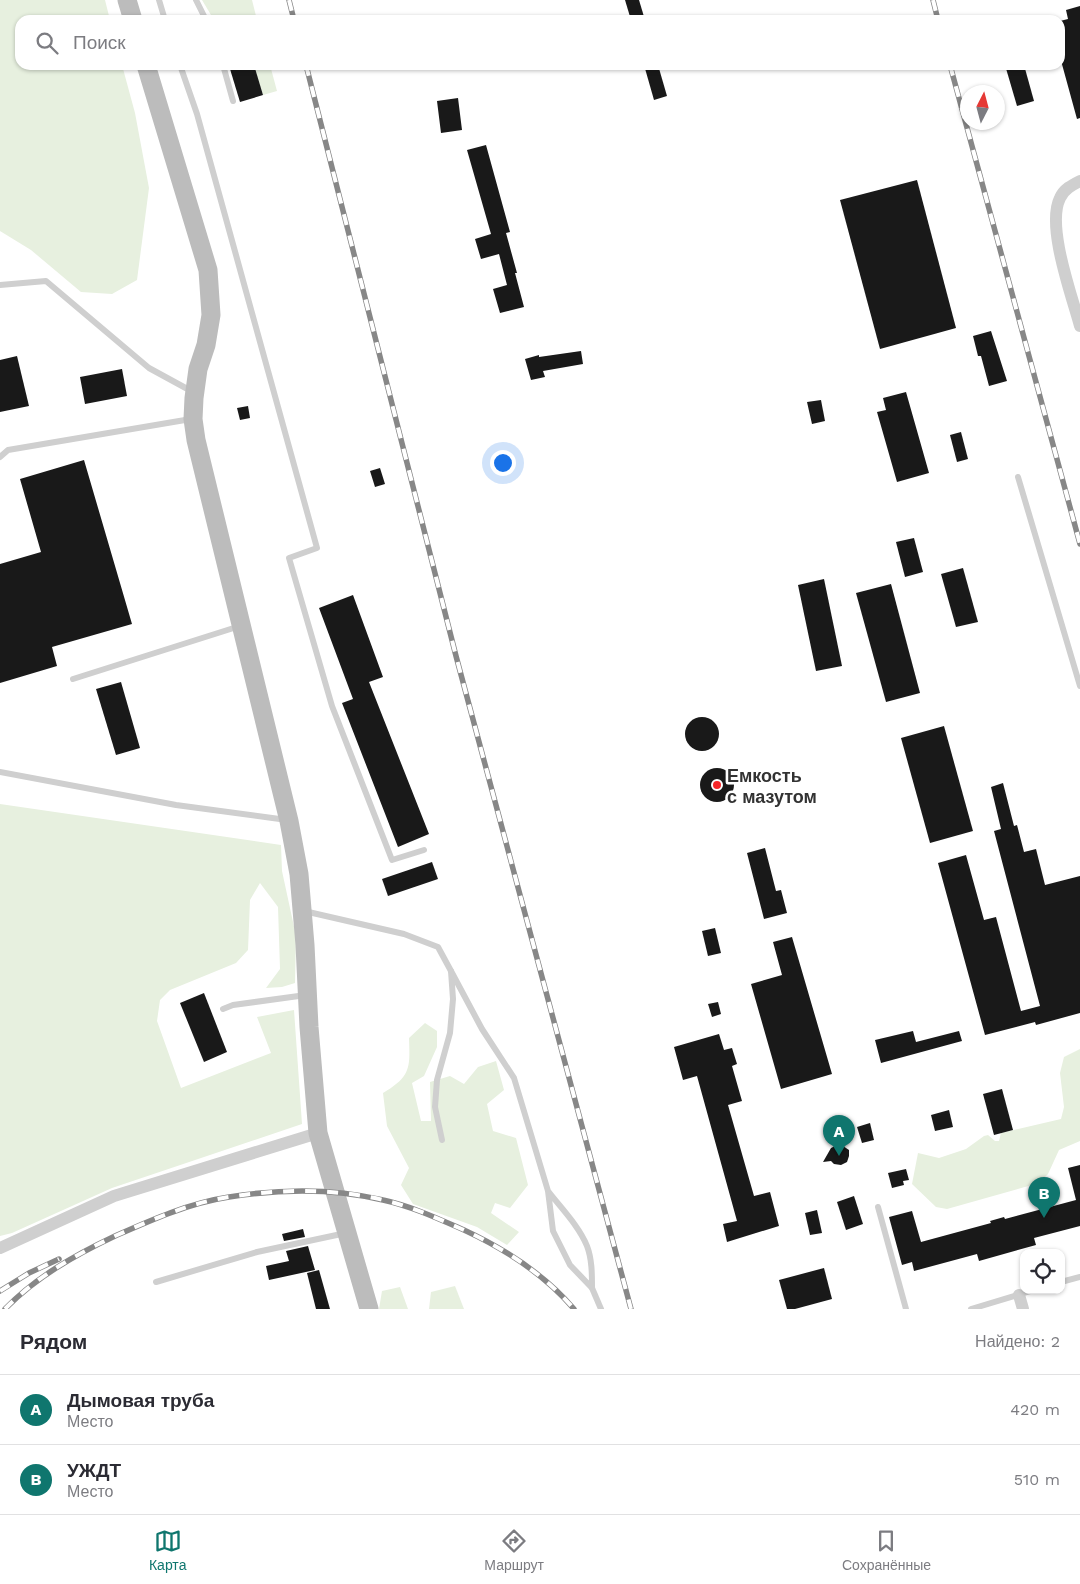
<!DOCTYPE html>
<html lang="ru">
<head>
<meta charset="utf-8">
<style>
  :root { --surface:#fff; --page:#f2f2f3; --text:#2b2b33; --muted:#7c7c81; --line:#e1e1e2; --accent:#0f766e }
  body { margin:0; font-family:"Work Sans",sans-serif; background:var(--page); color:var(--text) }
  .controls { position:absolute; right:15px; bottom:15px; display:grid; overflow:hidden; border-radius:10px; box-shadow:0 1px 4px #0004 }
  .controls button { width:45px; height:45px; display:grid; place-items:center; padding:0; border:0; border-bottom:1px solid var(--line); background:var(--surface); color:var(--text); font:25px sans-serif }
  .compass { position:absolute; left:960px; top:85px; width:45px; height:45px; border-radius:50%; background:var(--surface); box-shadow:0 1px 4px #0004; rotate:6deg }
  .you { position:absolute; left:502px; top:462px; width:18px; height:18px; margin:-12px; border:4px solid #fff; border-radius:50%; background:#1a73e8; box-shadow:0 0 0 8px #1a73e833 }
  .badge { display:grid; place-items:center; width:32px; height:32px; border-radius:50%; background:var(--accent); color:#fff; font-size:16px; font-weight:700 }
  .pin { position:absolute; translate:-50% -41px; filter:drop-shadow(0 1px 2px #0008) }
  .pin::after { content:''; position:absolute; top:26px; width:18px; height:15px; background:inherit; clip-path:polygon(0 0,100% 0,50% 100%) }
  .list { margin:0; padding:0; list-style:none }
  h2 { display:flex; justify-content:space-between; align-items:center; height:65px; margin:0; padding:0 20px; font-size:21px }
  h2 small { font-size:16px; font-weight:400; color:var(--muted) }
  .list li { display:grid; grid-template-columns:32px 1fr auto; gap:15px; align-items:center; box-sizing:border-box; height:70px; padding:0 20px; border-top:1px solid var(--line) }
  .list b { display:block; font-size:19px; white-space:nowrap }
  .list p { margin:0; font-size:16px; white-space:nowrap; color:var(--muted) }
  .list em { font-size:16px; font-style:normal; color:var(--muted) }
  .icon { flex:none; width:28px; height:28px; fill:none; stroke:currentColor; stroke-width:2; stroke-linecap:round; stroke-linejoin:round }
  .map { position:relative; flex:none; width:1080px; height:1309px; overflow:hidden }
  .search { position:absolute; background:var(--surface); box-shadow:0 1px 4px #0004; left:15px; right:15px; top:15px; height:55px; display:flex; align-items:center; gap:12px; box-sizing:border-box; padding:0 18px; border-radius:15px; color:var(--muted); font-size:19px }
  .sheet { height:205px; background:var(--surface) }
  nav { display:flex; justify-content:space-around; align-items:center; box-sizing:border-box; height:70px; border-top:1px solid var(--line); background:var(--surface); font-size:14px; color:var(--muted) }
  nav a { display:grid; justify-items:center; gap:2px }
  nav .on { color:var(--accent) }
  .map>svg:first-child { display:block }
</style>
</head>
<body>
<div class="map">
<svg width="1080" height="1309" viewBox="0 0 1080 1309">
  <rect width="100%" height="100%" fill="#fff"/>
  <g fill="#e7f0df">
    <path d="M 0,0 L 105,0 L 110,20 L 20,20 L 20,65 L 122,65 L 135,113 L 149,188 L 137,280 L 112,294 L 81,292 L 31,250 L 0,231 Z"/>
    <path d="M 202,0 L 252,0 L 257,20 L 214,20 Z"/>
    <path d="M 253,65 L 270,65 L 277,91 L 263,95 Z"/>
    <path d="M 0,804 L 281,845 L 282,871 L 296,936 L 295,983 L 282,987 L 266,988 L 280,969 L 278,907 L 260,883 L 250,900 L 248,950 L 236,963 L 170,990 L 160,1000 L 157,1021 L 181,1088 L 271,1053 L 257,1017 L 294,1010 L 302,1124 L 112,1188 L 12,1233 L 0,1236 Z"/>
    <path d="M 425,1023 L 437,1031 L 437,1047 L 424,1076 L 412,1083 L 421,1121 L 431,1121 L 430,1082 L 450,1076 L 464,1084 L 478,1067 L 496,1061 L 504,1090 L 487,1104 L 493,1131 L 516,1138 L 528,1185 L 510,1208 L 495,1203 L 491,1213 L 519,1232 L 507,1245 L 477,1227 L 413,1204 L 401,1185 L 409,1168 L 387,1126 L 383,1093 C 411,1076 410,1068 409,1038 Z"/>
    <path d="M 1080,1049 L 1080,1141 L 1059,1150 L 1048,1174 L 1039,1183 L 947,1209 L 936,1207 L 912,1184 L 918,1153 L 939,1158 L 966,1149 L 984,1136 L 988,1135 L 995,1141 L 999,1141 L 1001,1133 L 1061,1119 L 1064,1107 L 1060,1073 L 1064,1057 Z"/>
    <path d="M 455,1286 L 464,1309 L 429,1309 L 431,1292 Z"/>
    <path d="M 400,1287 L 408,1309 L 379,1309 L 382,1291 Z"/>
  </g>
  <g fill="#191919">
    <path d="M 625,0 L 639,0 L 645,20 L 631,20 Z"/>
    <path d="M 1080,6 L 1080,118 L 1077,119 L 1060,57 L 1060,21 L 1068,19 L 1066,10 Z"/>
    <path d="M 243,65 L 254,65 L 263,95 L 240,102 L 230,69 Z"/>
    <path d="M 644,65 L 658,65 L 667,96 L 654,100 Z"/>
    <path d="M 1005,65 L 1024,65 L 1034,101 L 1017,106 Z"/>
    <path d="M 458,98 L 462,130 L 441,133 L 437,101 Z"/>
    <path d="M 486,145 L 510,232 L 506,233 L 517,273 L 515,273 L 524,307 L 500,313 L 493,289 L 507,285 L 499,254 L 481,259 L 475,239 L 491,234 L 467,150 Z"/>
    <path d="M 917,180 L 956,328 L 880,349 L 840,200 Z"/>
    <path d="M 991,331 L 1007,381 L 989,386 L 981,356 L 978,356 L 973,336 Z"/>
    <path d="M 581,351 L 583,364 L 543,371 L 545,377 L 531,380 L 525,359 L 539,355 L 539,357 Z"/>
    <path d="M 17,356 L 29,406 L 0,412 L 0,360 Z"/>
    <path d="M 122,369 L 127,396 L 85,404 L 80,377 Z"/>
    <path d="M 906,392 L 929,473 L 897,482 L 877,412 L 886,410 L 883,398 Z"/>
    <path d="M 821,400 L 825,421 L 812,424 L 807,402 Z"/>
    <path d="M 248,406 L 250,418 L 240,420 L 237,408 Z"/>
    <path d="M 961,432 L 968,459 L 957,462 L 950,435 Z"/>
    <path d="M 84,460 L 132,624 L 52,647 L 57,666 L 0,683 L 0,564 L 41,552 L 20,479 Z"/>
    <path d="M 380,468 L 385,484 L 375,487 L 370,471 Z"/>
    <path d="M 914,538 L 923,572 L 905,577 L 896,542 Z"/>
    <path d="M 963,568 L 978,622 L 956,627 L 941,574 Z"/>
    <path d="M 824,579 L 842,666 L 816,671 L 798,585 Z"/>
    <path d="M 891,584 L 920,693 L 886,702 L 856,593 Z"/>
    <path d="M 353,595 L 383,677 L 369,682 L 429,834 L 398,847 L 342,703 L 353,699 L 319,608 Z"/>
    <path d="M 121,682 L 140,748 L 116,755 L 96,689 Z"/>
    <circle cx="702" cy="734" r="17"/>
    <path d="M 944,726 L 973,831 L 930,843 L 901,738 Z"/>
    <circle cx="717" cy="785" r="17"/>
    <path d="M 1003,783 L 1014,826 L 1017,825 L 1024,852 L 1036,849 L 1045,885 L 1080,876 L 1080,1013 L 1036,1025 L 1035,1022 L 985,1035 L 938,863 L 966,855 L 984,920 L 996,917 L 1021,1011 L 1040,1006 L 994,831 L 1001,829 L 991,787 Z"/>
    <path d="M 765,848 L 776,891 L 781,890 L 787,913 L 764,919 L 747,853 Z"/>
    <path d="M 432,862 L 438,879 L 388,896 L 382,879 Z"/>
    <path d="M 715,928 L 721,953 L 708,956 L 702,931 Z"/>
    <path d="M 792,937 L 832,1074 L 781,1089 L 751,984 L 782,975 L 773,942 Z"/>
    <path d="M 204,993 L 227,1052 L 204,1062 L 180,1003 Z"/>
    <path d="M 718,1002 L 721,1014 L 712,1017 L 708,1004 Z"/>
    <path d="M 913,1031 L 916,1042 L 959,1031 L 962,1041 L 881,1063 L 875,1040 Z"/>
    <path d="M 719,1034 L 724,1050 L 732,1048 L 737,1064 L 732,1066 L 742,1101 L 728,1105 L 754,1196 L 770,1192 L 779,1226 L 727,1242 L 723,1224 L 737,1221 L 697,1076 L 683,1080 L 674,1047 Z"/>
    <path d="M 1002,1089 L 1013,1130 L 994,1135 L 983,1094 Z"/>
    <path d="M 949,1110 L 953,1127 L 935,1131 L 931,1115 Z"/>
    <path d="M 870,1123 L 874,1140 L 862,1143 L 857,1127 Z"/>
    <path d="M 837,1145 L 843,1146 L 849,1150 L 849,1156 L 847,1162 L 841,1165 L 834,1164 L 831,1161 L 823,1162 L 831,1148 Z"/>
    <path d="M 1080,1165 L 1080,1226 L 1034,1238 L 1036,1245 L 979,1261 L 977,1254 L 914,1271 L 912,1262 L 902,1265 L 889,1217 L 912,1211 L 921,1242 L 991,1223 L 990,1221 L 1004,1217 L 1005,1219 L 1076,1200 L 1068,1168 Z"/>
    <path d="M 906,1169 L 909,1180 L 903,1181 L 904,1185 L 892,1188 L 888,1173 Z"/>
    <path d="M 854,1196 L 863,1224 L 846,1230 L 837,1202 Z"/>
    <path d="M 817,1210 L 822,1233 L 810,1235 L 805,1213 Z"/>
    <path d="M 303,1229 L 305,1237 L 284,1241 L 282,1234 Z"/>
    <path d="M 308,1246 L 315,1270 L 269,1280 L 266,1266 L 289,1261 L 286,1251 Z"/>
    <path d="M 824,1268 L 832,1299 L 795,1309 L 787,1309 L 779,1280 Z"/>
    <path d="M 319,1270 L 330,1309 L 316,1309 L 307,1273 Z"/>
  </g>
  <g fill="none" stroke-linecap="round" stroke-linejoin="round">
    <g stroke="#cfcfcf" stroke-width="6">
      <path d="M 159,0 L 165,20"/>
      <path d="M 196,0 L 206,20"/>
      <path d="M 180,65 L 197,114 L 317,548 L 289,558 L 332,706 L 392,860 L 424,850"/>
      <path d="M 223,65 L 233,101"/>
      <path d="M 0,285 L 46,281 L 149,368 L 193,392"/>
      <path d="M 0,457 L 8,450 L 191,419"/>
      <path d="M 1018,477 L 1080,686"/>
      <path d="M 73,679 L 240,626"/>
      <path d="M 0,772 L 176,805 L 287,820"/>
      <path d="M 304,911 L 404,934 L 438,947 L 451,971 L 453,999 L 450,1033 L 437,1080 L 435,1107 L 442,1140"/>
      <path d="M 451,971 L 482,1029 L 514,1078 L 548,1191 L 553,1231 L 570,1265 L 592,1288 C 592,1274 592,1259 587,1246 C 579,1226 561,1208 548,1191"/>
      <path d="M 223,1009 L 233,1005 L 306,995"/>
      <path d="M 878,1207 L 906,1309"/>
      <path d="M 156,1282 L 257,1252 L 346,1233"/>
      <path d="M 1061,1282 L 1080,1277"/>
      <path d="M 592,1288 L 601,1309"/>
      <path d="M 971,1309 L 1034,1290"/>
    </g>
    <g stroke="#cfcfcf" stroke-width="12">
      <path d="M 1080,181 C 1072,185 1064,189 1060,198 C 1046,226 1072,296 1080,326"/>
      <path d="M 0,1248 L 114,1196 L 318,1133"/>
      <path d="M 1019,1295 L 1023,1309"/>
    </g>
    <g stroke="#bcbcbc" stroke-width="19">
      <path d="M 127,0 L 133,20"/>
      <path d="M 146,65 L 208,270 L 211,315 L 206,345 L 198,369 L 194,398 L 193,419 L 196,440 L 289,821 L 299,874 L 305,945 L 309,1027 L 318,1133 L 369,1309"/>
    </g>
    <g stroke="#878787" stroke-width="5.5">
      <g id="rail">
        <path d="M 289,0 L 294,20"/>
        <path d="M 933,0 L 938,20"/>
        <path d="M 306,65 L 456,656 L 631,1309"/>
        <path d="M 950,65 L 1080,544"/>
        <path d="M 0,1291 L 29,1273 L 59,1259"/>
        <path d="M 5,1309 C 36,1277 75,1255 115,1236 C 151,1220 189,1203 229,1197 C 279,1189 333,1188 383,1200 C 411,1206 439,1219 464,1230 C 505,1249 545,1275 574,1309"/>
      </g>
    </g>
    <use href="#rail" stroke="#fff" stroke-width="4" stroke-dasharray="11" stroke-linecap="butt"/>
  </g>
  <circle fill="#f72628" stroke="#fff" stroke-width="2" cx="717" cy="785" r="5"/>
  <g text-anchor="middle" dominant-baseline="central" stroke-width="5" stroke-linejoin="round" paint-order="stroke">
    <g font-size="18" font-weight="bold" fill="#323232" stroke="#fff" text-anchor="start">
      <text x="727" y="775">Емкость<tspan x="727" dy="21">с мазутом</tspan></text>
    </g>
  </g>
</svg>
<div class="controls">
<button><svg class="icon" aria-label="locate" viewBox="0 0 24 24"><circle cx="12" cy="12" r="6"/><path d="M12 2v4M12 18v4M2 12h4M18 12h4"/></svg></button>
</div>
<svg class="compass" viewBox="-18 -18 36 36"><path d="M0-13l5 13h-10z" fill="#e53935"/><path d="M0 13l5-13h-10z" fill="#7c7c81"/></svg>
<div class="you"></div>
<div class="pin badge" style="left:839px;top:1156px">A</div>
<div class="pin badge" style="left:1044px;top:1218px">B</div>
<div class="search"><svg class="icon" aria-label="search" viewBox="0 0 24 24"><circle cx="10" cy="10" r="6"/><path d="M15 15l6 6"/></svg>Поиск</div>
</div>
<section class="sheet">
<h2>Рядом<small>Найдено: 2</small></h2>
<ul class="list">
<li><span class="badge">A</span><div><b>Дымовая труба</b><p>Место</p></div><em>420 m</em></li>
<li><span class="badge">B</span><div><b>УЖДТ</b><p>Место</p></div><em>510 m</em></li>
</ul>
</section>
<nav>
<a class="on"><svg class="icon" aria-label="map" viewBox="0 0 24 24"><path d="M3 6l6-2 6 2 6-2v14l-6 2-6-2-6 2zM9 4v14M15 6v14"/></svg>Карта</a>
<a><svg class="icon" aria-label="directions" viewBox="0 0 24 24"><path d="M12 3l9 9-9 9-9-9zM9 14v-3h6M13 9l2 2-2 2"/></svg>Маршрут</a>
<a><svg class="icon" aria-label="saved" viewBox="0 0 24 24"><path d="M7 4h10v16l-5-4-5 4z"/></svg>Сохранённые</a>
</nav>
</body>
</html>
